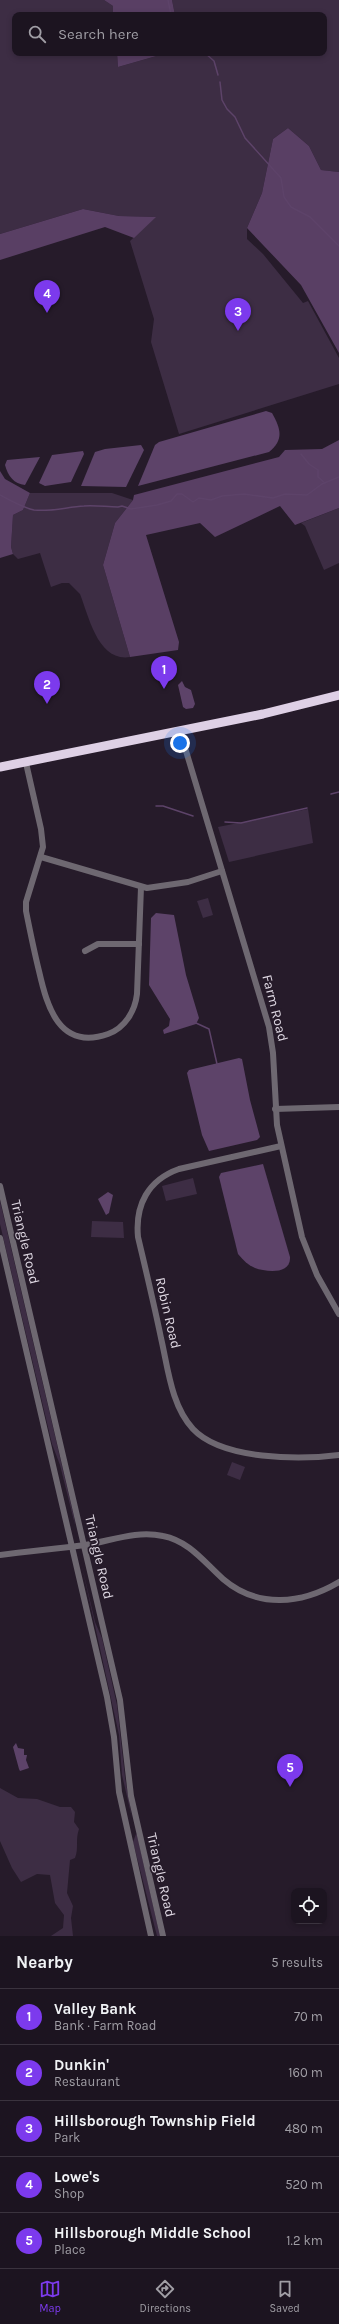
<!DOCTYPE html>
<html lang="en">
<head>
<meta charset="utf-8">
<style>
  :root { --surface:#1c1420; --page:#251d29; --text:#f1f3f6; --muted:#a09ea5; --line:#3a333e; --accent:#7c3aed }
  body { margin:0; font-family:Karla,sans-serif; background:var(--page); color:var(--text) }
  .controls { position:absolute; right:12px; bottom:12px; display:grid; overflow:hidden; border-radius:8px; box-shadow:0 2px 6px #0003 }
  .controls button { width:36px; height:36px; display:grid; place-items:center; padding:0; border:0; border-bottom:1px solid var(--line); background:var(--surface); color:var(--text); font:20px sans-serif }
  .you { position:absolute; left:180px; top:743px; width:14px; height:14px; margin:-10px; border:3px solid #fff; border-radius:50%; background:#1a73e8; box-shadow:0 0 0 6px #1a73e833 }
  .badge { display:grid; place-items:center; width:26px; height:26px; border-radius:50%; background:var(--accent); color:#fff; font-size:13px; font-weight:700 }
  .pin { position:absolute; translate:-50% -33px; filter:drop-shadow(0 1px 2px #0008) }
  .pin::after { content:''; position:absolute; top:21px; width:14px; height:12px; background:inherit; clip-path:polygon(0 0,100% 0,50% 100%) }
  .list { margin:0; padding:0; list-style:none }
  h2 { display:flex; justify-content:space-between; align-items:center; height:52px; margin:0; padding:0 16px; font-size:17px }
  h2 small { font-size:13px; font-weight:400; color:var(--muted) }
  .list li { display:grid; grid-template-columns:26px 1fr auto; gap:12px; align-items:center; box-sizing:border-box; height:56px; padding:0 16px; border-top:1px solid var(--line) }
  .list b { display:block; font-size:15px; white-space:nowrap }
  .list p { margin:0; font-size:13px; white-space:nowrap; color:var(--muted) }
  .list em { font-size:13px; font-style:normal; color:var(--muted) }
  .icon { flex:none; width:22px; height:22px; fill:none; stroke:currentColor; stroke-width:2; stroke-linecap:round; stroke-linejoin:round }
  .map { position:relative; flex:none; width:339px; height:1936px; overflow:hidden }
  .search { position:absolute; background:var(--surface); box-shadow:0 2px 6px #0003; left:12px; right:12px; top:12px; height:44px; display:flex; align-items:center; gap:10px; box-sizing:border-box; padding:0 14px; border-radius:8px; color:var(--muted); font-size:15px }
  .sheet { height:332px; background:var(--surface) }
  nav { display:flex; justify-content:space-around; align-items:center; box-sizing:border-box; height:56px; border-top:1px solid var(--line); background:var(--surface); font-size:11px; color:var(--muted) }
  nav a { display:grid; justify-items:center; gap:2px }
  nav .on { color:var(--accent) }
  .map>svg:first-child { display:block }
</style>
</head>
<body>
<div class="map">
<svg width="339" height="1936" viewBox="0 0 339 1936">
  <rect width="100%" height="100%" fill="#261b2a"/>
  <g fill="#3d2d44">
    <path d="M 0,0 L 104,0 L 113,6 L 113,15 L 15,15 L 15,53 L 117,53 L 118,67 L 167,53 L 324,53 L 324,15 L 175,15 L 172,0 L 339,0 L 339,172 L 321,170 L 309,146 L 288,128 L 273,139 L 262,193 L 247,228 L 247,239 L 263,254 L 303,303 L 308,301 L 339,358 L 339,384 L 179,434 L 151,342 L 154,319 L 130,241 L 155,217 L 119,216 L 83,209 L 0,234 Z"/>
    <path d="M 30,493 L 112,493 L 133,500 L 115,523 L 103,565 L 130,657 C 98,662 89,617 80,594 L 69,583 L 62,583 L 51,587 L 40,553 L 18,559 L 13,554 L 11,547 L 13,515 L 23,510 Z"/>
    <path d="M 339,508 L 339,563 L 324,570 L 305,526 L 301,523 Z"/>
    <path d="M 308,809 L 313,843 L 229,862 L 218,827 Z"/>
    <path d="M 208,898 L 213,915 L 203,918 L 197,901 Z"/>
    <path d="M 193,1178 L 197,1194 L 166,1201 L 162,1186 Z"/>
    <path d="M 0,1201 L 74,1517 L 75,1525 L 60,1465 L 52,1444 L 0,1224 Z"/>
    <path d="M 92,1221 L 123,1222 L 124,1238 L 91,1237 Z"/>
    <path d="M 232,1462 L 245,1467 L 240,1480 L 227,1475 Z"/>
    <path d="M 81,1562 L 95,1622 L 102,1638 L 117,1705 L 125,1777 L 132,1818 L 122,1775 L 119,1735 Z"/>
    <path d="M 0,1788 L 18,1798 L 37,1799 L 60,1807 L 71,1807 L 75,1812 L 74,1822 L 79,1829 C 75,1840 79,1848 75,1858 L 70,1860 L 67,1893 L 73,1906 L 71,1918 L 73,1936 L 51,1936 L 63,1928 L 64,1915 L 55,1903 L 50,1875 L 37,1874 L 21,1882 L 12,1868 L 0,1841 Z"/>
    <path d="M 136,1834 L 137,1835 L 160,1936 L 157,1936 L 133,1842 Z"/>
  </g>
  <g fill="#593f64">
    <path d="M 104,0 L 172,0 L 175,15 L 113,15 L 113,6 Z"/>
    <path d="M 117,53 L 167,53 L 118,67 Z"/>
    <path d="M 288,128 L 309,146 L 321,170 L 339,172 L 339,353 L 301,285 L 247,228 L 262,193 L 273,139 Z"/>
    <path d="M 83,209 L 119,216 L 156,217 L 134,238 L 105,227 L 0,260 L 0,234 Z"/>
    <path d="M 339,440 L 339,508 L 295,525 L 280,506 L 215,537 L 200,523 L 146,535 L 179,642 L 178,650 L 130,657 L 103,565 L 115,523 L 133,500 L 134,495 L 279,457 L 285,450 L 322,449 Z"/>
    <path d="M 0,471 L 5,479 L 30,493 L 23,510 L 13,515 L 11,547 L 13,554 L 0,558 Z"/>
  </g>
  <g fill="#5d4369">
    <path d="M 266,411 L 272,413 C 281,429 284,440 269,452 L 138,486 L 155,445 L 159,442 Z"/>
    <path d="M 141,445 L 144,450 L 126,487 L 81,486 L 95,452 L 105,449 Z"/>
    <path d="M 83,451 L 84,454 L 71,482 L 45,486 L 39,483 L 52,455 Z"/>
    <path d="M 40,457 L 25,485 C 14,484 8,476 5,465 L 7,460 Z"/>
    <path d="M 182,681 L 185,687 L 191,690 L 195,704 L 193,708 L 186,709 L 183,707 L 178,685 Z"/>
    <path d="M 156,913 L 174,915 L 186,975 L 199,1018 L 196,1024 L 164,1034 L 163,1030 L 169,1026 L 170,1019 L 149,985 L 151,918 Z"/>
    <path d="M 239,1058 L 242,1059 L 250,1100 L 260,1137 L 257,1140 L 209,1151 L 202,1135 L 187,1073 L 189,1070 Z"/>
    <path d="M 263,1164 L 290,1257 C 291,1275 266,1272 255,1268 C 248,1265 243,1260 238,1254 L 219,1177 L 221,1173 Z"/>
    <path d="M 108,1192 L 113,1195 L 109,1213 L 106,1215 L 98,1199 Z"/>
    <path d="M 16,1743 L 18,1748 L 24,1749 L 24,1755 L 27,1755 L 26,1760 L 29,1768 L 20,1771 L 19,1769 L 13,1747 Z"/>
  </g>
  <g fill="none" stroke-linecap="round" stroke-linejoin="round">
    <g stroke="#5d4369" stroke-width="1.5">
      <path d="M 168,0 L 171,15"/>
      <path d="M 205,53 L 214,61 L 218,75"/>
      <path d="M 220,82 L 222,100 L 227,109 L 235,117 L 245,138 L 281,178 L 284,197 L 291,207 L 310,217 L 339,246"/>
      <path d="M 301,454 L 309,464 L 318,470 L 318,477 L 325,483"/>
      <path d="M 0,495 C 9,500 24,508 34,510 C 51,512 67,507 84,506 C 95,505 107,507 118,507 L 122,506 L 131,509 L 157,505 L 171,501 L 177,494 L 182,494 L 193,502 L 199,498 L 211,500 L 222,496 L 244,494 L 273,498 L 285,494 L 307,495 L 322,484 L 339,477"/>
      <path d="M 331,794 L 339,792"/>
      <path d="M 156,806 L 163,806 L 193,816"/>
      <path d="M 225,822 L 241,823 L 307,808"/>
      <path d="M 196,1023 L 209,1029 L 217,1064"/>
    </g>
    <g stroke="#6e6871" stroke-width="6">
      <path d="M 180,731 L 269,1027 L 273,1053 L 277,1125 L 302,1237 L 317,1275 L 339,1314"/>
      <path d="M 26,763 L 41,829 L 43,847 L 26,902 L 26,911 C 30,931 34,951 39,971 C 47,1006 59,1051 108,1034 C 125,1028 135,1011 137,994 L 141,887"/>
      <path d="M 41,857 L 147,888 L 188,882 L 222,871"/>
      <path d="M 85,951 L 98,944 L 139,944"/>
      <path d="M 275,1109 L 339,1107"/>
      <path d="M 281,1146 L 179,1169 C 148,1180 135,1205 138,1237 C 146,1271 154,1304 161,1338 C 168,1368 171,1405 193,1429 C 222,1460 300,1460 339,1455"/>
      <path d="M 0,1186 L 120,1700 L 131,1796 L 163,1936"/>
      <path d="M 0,1238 L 107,1697 L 114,1737 L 119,1792 L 151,1936"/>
      <path d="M 0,1555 C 28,1551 57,1549 85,1545 C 111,1541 136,1530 163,1536 C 189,1541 204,1562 223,1579 C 258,1609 302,1604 339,1582"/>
    </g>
    <path stroke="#ded0e5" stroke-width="9" d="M 0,767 L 263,714 L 339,695"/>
  </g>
  <g text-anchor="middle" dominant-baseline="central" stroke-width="3.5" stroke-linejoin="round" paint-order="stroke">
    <g font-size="14" fill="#dfd8e3" stroke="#261b2a">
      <text transform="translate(275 1008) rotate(76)">Farm Road</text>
      <text transform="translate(25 1242) rotate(77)">Triangle Road</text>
      <text transform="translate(168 1313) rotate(77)">Robin Road</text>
      <text transform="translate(99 1557) rotate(77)">Triangle Road</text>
      <text transform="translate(161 1875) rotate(77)">Triangle Road</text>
    </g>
  </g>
</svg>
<div class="controls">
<button><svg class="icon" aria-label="locate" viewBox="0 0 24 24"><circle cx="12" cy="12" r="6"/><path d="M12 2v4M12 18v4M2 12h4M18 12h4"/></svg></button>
</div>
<div class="you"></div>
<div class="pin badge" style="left:164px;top:689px">1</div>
<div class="pin badge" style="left:47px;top:704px">2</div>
<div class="pin badge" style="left:238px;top:331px">3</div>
<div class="pin badge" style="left:47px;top:313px">4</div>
<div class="pin badge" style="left:290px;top:1787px">5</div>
<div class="search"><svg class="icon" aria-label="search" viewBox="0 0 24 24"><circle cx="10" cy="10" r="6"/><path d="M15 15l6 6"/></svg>Search here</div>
</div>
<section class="sheet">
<h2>Nearby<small>5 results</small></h2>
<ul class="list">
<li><span class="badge">1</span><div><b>Valley Bank</b><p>Bank · Farm Road</p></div><em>70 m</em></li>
<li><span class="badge">2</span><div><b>Dunkin'</b><p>Restaurant</p></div><em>160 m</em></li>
<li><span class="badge">3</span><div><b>Hillsborough Township Field</b><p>Park</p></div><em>480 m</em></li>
<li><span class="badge">4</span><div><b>Lowe's</b><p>Shop</p></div><em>520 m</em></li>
<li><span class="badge">5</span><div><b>Hillsborough Middle School</b><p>Place</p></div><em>1.2 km</em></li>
</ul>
</section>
<nav>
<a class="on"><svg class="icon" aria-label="map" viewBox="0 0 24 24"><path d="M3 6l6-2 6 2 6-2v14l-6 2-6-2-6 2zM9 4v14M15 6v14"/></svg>Map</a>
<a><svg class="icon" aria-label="directions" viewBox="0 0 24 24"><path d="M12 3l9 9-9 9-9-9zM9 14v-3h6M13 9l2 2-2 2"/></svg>Directions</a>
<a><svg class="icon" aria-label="saved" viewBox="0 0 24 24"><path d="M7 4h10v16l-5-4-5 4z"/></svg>Saved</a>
</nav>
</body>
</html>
